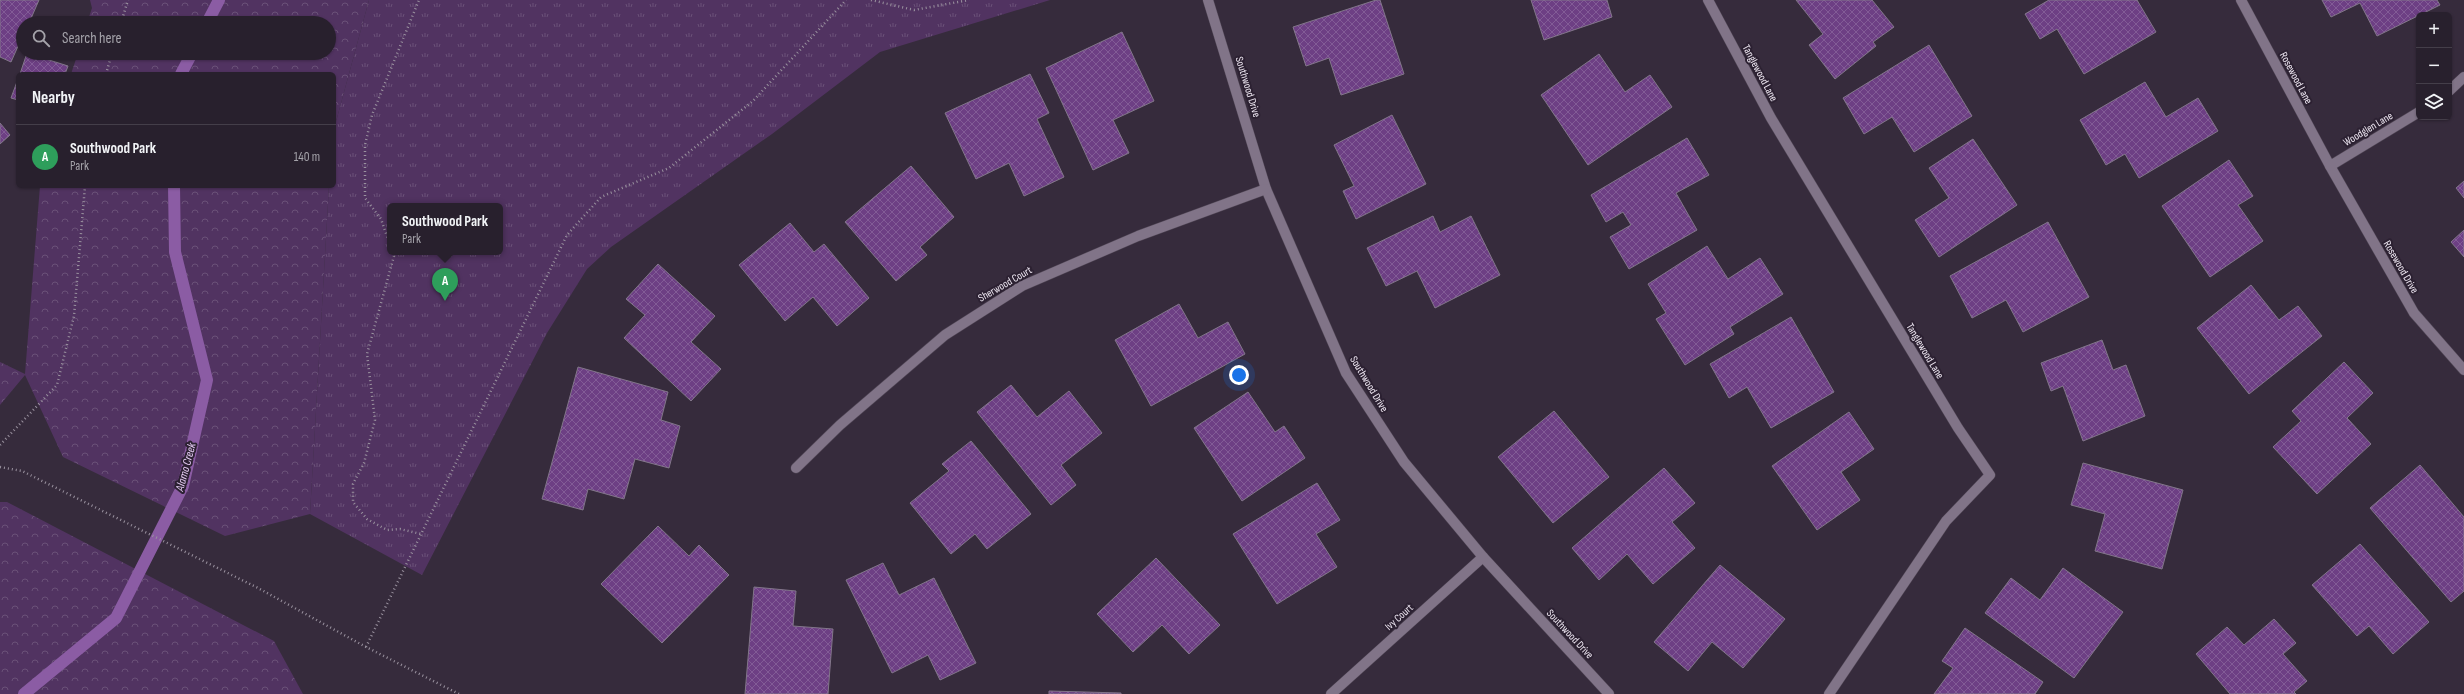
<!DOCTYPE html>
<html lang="en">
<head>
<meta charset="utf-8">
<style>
  :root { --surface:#28202d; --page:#342d39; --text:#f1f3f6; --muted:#a5a3aa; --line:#443e49; --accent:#dbb233 }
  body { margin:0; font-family:"Sofia Sans Condensed",sans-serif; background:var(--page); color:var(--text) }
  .controls { position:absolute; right:12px; top:12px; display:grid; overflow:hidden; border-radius:6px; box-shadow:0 1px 3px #0004 }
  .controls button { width:36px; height:36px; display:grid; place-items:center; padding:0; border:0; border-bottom:1px solid var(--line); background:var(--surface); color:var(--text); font:20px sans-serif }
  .you { position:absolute; left:1239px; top:375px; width:14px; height:14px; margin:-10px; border:3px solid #fff; border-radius:50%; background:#1a73e8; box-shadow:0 0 0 6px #1a73e833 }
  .badge { display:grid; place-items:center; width:26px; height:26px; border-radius:50%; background:var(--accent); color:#fff; font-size:13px; font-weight:700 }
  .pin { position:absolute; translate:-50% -33px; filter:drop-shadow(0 1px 2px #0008) }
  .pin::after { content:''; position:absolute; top:21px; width:14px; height:12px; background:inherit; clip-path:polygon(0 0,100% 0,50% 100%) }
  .popup { position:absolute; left:387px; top:203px; width:116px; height:52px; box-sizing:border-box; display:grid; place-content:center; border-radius:6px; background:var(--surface); filter:drop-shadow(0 1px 3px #0005); font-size:13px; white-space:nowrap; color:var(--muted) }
  .popup b { font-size:15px; color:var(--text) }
  .popup::after { content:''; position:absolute; left:50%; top:100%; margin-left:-8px; border:8px solid transparent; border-top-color:var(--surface) }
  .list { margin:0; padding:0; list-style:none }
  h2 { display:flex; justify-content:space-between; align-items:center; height:52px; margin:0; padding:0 16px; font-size:17px }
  h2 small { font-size:13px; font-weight:400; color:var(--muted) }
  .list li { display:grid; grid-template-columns:26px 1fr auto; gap:12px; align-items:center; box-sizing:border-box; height:64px; padding:0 16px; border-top:1px solid var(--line) }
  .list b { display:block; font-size:15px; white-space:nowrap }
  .list p { margin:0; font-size:13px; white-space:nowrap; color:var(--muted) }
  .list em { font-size:13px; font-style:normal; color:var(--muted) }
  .icon { flex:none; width:22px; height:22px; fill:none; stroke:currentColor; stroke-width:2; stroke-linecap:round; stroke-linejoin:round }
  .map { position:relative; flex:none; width:2464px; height:694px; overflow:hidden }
  .search { position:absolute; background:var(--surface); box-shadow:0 1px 3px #0004; left:16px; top:16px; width:320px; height:44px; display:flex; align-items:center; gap:10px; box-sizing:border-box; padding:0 14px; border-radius:22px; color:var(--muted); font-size:15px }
  .panel { position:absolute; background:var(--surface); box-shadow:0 1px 3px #0004; left:16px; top:72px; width:320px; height:116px; border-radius:6px }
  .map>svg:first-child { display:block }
</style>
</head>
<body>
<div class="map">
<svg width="2464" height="694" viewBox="0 0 2464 694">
  <defs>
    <pattern id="forest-crowns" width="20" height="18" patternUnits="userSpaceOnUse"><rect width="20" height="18" fill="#513361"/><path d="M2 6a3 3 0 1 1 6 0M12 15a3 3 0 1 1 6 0" fill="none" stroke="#6a5178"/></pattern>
    <pattern id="park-tufts" width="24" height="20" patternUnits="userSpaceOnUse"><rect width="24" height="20" fill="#513361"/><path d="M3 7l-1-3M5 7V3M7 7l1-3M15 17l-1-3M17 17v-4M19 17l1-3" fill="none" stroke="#6a5178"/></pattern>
    <pattern id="building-cross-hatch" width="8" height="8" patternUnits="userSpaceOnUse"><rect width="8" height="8" fill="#6d3f84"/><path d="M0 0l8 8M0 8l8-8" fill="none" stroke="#825b96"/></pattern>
  </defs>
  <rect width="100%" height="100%" fill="#362b3c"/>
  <g fill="url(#forest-crowns)">
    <path d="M 90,0 L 369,0 L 334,129 L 334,74 L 71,74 L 78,53 L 329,53 L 329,23 L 87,23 L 92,8 Z"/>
    <path d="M 40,186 L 329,186 L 310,514 L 225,536 L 63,457 L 25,375 L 0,405 L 0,362 L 25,374 Z"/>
    <path d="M 0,502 L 7,502 L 274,641 L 303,694 L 0,694 Z"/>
  </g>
  <path fill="url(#park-tufts)" fill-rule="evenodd" d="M 369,0 L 1050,0 L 880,52 L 772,134 L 611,247 L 587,269 L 547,333 L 422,575 L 310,514 L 329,186 L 334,186 L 334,129 ZM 390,206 L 500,206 L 500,252 L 390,252 Z"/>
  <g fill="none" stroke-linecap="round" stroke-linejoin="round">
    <g stroke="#8b5ca4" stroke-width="12">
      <path d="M 207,23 L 219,0"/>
      <path d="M 181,74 L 192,53"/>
      <path d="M 24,694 L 116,618 L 183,486 L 207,380 L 175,252 L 174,186"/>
    </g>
  </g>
  <g fill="url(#building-cross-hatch)" stroke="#82768a">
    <path d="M 0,0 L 39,0 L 29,23 L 23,23 L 23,35 L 11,62 L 0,57 Z"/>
    <path d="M 1376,0 L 1380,0 L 1404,74 L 1341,95 L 1329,58 L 1306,66 L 1293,27 Z"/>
    <path d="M 1531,0 L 1607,0 L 1612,17 L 1544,40 Z"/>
    <path d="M 1796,0 L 1872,0 L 1894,27 L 1873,42 L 1876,46 L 1835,79 L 1809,45 L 1823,34 Z"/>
    <path d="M 2049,0 L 2137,0 L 2156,32 L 2084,74 L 2057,29 L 2040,39 L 2025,14 Z"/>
    <path d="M 2322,0 L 2437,0 L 2440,5 L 2377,36 L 2360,3 L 2331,17 Z"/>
    <path d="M 1122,32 L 1154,101 L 1113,120 L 1129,153 L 1093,170 L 1046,68 Z"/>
    <path d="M 1929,45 L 1972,116 L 1914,152 L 1892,117 L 1864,134 L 1843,98 Z"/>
    <path d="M 27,53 L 68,66 L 65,74 L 20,74 Z"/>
    <path d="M 1599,54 L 1625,92 L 1650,75 L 1672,107 L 1588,165 L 1541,95 Z"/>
    <path d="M 1030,74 L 1049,113 L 1037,119 L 1064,177 L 1024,196 L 1009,163 L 976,179 L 945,113 Z"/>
    <path d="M 18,79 L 18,100 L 11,98 Z"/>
    <path d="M 2145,82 L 2166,117 L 2198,98 L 2218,131 L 2139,178 L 2125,154 L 2106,165 L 2080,120 Z"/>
    <path d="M 1392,115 L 1426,184 L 1356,219 L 1343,191 L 1354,186 L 1334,145 Z"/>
    <path d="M 0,123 L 10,135 L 0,144 Z"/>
    <path d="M 1687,138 L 1709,175 L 1676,193 L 1697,230 L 1629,269 L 1610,237 L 1631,225 L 1623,212 L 1606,222 L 1591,195 Z"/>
    <path d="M 1973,139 L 2017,205 L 1939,257 L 1915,220 L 1949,198 L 1929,168 Z"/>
    <path d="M 2229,160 L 2253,196 L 2238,205 L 2263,241 L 2210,277 L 2162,206 Z"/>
    <path d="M 911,166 L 954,217 L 920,247 L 927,255 L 896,281 L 845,222 Z"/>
    <path d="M 2464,181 L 2464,198 L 2456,188 Z"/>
    <path d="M 1433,216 L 1440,232 L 1471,216 L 1500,275 L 1435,308 L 1417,271 L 1386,286 L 1367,248 Z"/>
    <path d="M 2048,222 L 2089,297 L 2023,332 L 2006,300 L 1972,318 L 1950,276 Z"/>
    <path d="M 790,223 L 814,252 L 824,244 L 869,298 L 837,326 L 813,297 L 785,321 L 739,265 Z"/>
    <path d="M 2464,230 L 2464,257 L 2451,242 Z"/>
    <path d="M 1707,246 L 1728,279 L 1760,258 L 1783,294 L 1730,327 L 1734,334 L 1685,365 L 1656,319 L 1666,313 L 1648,284 Z"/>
    <path d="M 658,264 L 715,316 L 691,342 L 721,369 L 691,401 L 624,338 L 645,315 L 626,299 Z"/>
    <path d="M 2251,285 L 2279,320 L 2298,306 L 2322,336 L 2249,394 L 2197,328 Z"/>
    <path d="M 1179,304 L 1198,338 L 1228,322 L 1245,354 L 1151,406 L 1115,340 Z"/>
    <path d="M 1791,317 L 1834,392 L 1771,428 L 1747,387 L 1729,398 L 1710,364 Z"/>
    <path d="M 2102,340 L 2113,370 L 2126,365 L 2145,416 L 2083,441 L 2063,386 L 2051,391 L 2041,363 Z"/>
    <path d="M 2344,362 L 2373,393 L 2347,418 L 2371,444 L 2317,494 L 2273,447 L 2301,421 L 2292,411 Z"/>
    <path d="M 578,367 L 668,392 L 661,420 L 680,426 L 669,468 L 635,459 L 624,499 L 588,489 L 583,510 L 542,499 Z"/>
    <path d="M 1011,385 L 1037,417 L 1069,391 L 1102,433 L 1061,465 L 1076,485 L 1051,505 L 977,412 Z"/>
    <path d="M 1248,392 L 1275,432 L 1284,426 L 1305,458 L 1242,501 L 1194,428 Z"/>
    <path d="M 1554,411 L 1609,477 L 1553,523 L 1498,457 Z"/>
    <path d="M 1849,412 L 1874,449 L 1841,472 L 1860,500 L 1817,530 L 1772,466 Z"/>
    <path d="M 971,441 L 1031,514 L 987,549 L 975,534 L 951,554 L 910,503 L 949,471 L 942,464 Z"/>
    <path d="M 2083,463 L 2183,490 L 2162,569 L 2095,551 L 2105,514 L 2071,505 Z"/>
    <path d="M 2420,465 L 2464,517 L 2464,591 L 2451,602 L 2370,508 Z"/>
    <path d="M 1664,468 L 1695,503 L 1672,522 L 1695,548 L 1653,584 L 1627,554 L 1599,580 L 1572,548 Z"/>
    <path d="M 1317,483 L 1340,520 L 1316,534 L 1337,567 L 1277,604 L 1233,534 Z"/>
    <path d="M 658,526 L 689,556 L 699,545 L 729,575 L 662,643 L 601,584 Z"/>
    <path d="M 2360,544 L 2429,622 L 2393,654 L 2369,626 L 2357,636 L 2312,585 Z"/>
    <path d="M 1156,558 L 1220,625 L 1189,654 L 1162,625 L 1133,652 L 1097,614 Z"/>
    <path d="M 883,563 L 899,595 L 934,578 L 976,663 L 940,680 L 928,655 L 892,673 L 846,580 Z"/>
    <path d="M 1720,565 L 1785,619 L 1743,668 L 1712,642 L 1688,671 L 1654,642 Z"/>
    <path d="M 2063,568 L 2123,612 L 2074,678 L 1985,613 L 2011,578 L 2040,600 Z"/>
    <path d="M 754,587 L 796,591 L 793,626 L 833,629 L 828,694 L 745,694 Z"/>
    <path d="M 2274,619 L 2296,643 L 2283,654 L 2307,681 L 2294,692 L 2296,694 L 2230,694 L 2196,654 L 2227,627 L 2244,645 Z"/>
    <path d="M 1965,628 L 2043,682 L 2035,694 L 1934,694 L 1953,668 L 1942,661 Z"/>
    <path d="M 1049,691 L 1121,693 L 1121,694 L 1049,694 Z"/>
  </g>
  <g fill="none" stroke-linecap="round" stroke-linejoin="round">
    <g stroke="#504655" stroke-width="11">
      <g id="street">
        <path d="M 1208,0 L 1266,189 L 1346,373 L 1404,462 L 1483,557 L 1609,694"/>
        <path d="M 1708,0 L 1771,118 L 1958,428 L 1990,475 L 1946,521 L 1829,694"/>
        <path d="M 2241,0 L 2330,166 L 2414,313 L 2464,370"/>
        <path d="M 2449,91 L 2464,77"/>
        <path d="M 2330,166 L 2419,112"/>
        <path d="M 796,468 L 840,425 L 945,335 L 1022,286 L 1138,236 L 1266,189"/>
        <path d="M 1331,694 L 1483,557"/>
      </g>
    </g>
    <g stroke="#9a929f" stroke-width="2.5" stroke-dasharray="1 3" stroke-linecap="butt">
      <path d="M 871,0 L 914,10 L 969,0"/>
      <path d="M 121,23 L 128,0"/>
      <path d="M 106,74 L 112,53"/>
      <path d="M 390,245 L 381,219 L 365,198 L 365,145 L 372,115 L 419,0"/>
      <path d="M 393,252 L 394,256 L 367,354 L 375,420 L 364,463 L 353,484 L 353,502 L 367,519 L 387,530 L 400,529 L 421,534"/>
      <path d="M 0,445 L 57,385 L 74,316 L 85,186"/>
      <path d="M 0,467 L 22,471 L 258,588 L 366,647 L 459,694"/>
      <path d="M 366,647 L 567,235 L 601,197 L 669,168 L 753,101 L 846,0"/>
    </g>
    <use href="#street" stroke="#817488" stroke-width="10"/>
  </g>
  <g text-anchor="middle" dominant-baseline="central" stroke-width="4" stroke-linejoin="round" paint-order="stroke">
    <g font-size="11" fill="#efe8f3" stroke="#2c2132">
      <text transform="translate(1760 73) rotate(62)">Tanglewood Lane</text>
      <text transform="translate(2296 78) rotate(62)">Rosewood Lane</text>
      <text transform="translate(1248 87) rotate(73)">Southwood Drive</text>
      <text transform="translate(2368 129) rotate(-31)">Woodglen Lane</text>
      <text transform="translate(2401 267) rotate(60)">Rosewood Drive</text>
      <text transform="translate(1005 284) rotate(-30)">Sherwood Court</text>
      <text transform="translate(1925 351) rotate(59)">Tanglewood Lane</text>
      <text transform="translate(1369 384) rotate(59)">Southwood Drive</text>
      <text transform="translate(1399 617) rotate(-42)">Ivy Court</text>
      <text transform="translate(1570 634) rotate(47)">Southwood Drive</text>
    </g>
    <g font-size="12" font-style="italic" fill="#e6cdf4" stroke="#2c2132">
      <text transform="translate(186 467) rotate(-75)">Alamo Creek</text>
    </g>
  </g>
</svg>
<div class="controls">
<button>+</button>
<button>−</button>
<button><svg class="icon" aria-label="layers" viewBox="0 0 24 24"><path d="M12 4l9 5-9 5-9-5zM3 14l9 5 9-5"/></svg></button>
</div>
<div class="you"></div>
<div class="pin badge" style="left:445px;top:301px;background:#2e9e5b">A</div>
<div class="popup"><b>Southwood Park</b>Park</div>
<div class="search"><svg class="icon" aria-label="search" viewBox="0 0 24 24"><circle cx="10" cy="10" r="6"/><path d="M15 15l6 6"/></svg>Search here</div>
<section class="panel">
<h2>Nearby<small></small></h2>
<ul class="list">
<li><span class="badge" style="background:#2e9e5b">A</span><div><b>Southwood Park</b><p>Park</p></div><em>140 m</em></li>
</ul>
</section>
</div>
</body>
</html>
